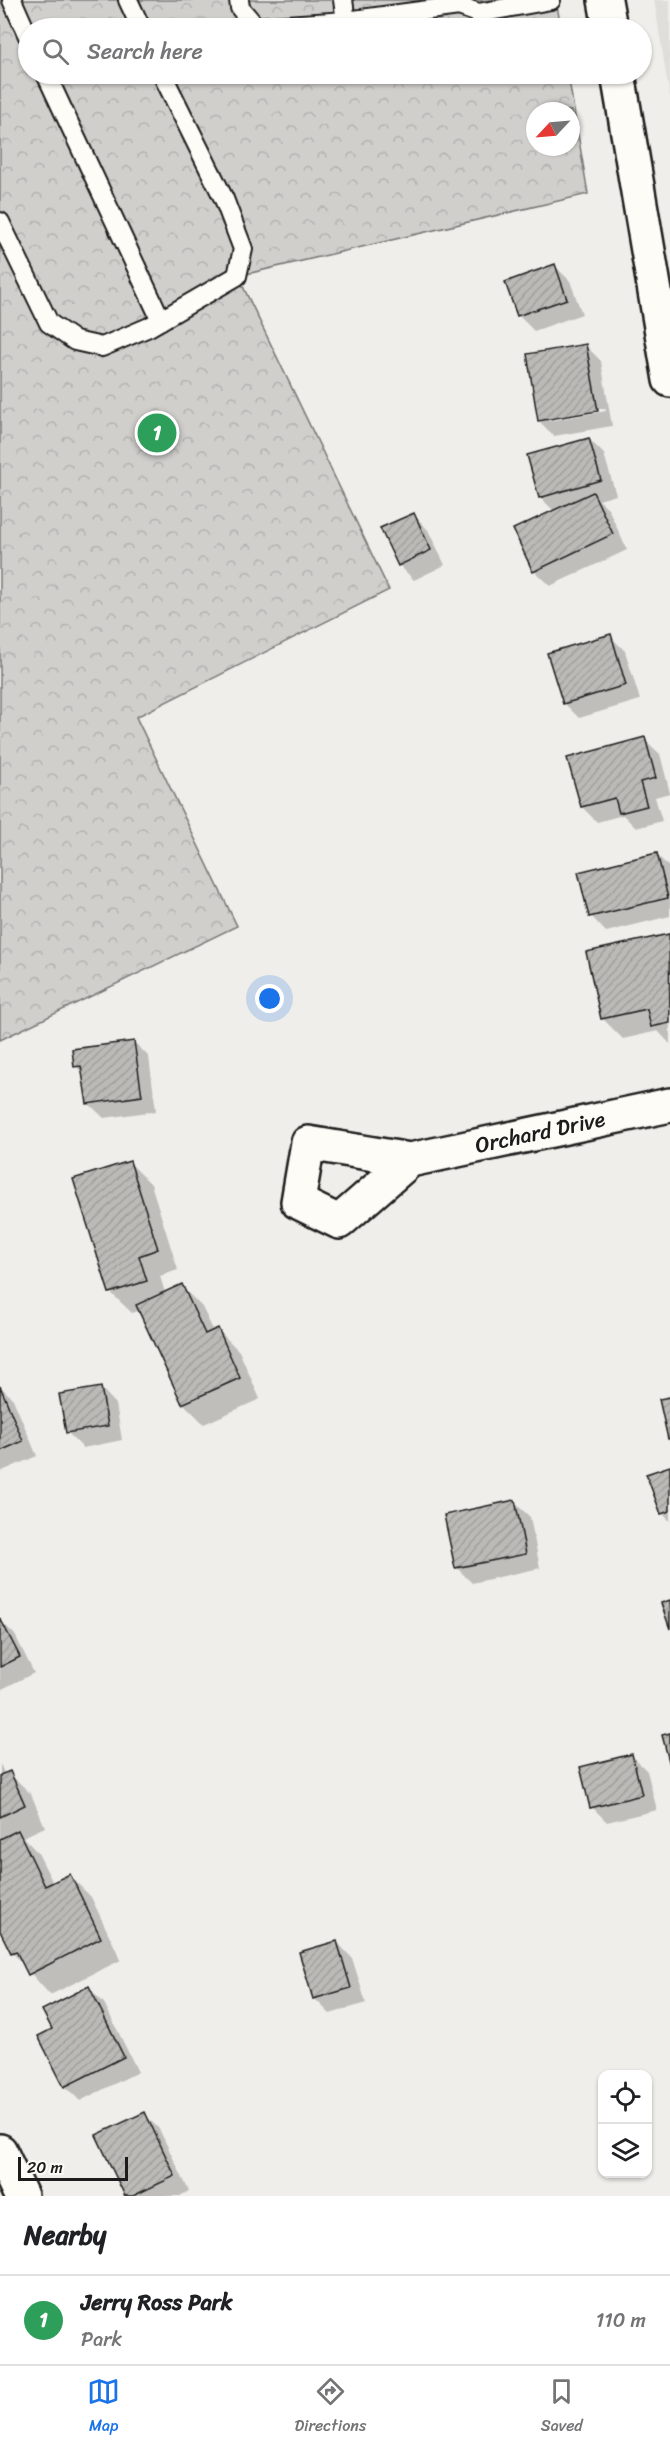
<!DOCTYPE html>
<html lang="en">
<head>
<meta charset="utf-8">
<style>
  :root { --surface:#fff; --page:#f2f2f2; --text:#202124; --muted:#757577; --line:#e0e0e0; --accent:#1a73e8 }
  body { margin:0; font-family:Sriracha,sans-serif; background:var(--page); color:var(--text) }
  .controls { position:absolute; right:18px; bottom:18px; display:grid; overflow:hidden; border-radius:12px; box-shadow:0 2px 4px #0004 }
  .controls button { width:54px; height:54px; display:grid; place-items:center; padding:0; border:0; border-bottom:2px solid var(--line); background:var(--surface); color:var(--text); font:30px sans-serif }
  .compass { position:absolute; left:526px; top:102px; width:54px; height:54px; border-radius:50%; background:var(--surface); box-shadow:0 2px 4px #0004; rotate:244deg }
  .scale { position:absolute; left:18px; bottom:15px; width:110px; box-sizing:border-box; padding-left:6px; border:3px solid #1c1c1c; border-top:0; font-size:16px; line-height:21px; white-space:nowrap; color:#1c1c1c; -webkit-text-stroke:4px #fdfcf7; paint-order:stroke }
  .you { position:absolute; left:270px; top:999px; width:21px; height:21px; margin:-15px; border:4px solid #fff; border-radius:50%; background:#1a73e8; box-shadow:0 0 0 9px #1a73e833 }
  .badge { display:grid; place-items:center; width:39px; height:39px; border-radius:50%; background:var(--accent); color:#fff; font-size:20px; font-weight:700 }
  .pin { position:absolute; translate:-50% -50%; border:3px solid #fff; box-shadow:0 2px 6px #0006 }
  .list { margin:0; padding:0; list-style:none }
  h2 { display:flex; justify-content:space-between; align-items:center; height:78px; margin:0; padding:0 24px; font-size:26px }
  h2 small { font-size:20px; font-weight:400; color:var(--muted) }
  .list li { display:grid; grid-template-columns:39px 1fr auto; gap:18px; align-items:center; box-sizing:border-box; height:90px; padding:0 24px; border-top:2px solid var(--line) }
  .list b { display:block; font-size:22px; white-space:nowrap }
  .list p { margin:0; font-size:20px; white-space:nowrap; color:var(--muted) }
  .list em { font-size:20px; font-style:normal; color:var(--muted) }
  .icon { flex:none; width:33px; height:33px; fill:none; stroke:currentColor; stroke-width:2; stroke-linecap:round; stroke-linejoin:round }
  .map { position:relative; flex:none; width:670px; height:2196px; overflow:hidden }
  .search { position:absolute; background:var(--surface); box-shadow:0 2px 4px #0004; left:18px; right:18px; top:18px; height:66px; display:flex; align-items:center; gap:15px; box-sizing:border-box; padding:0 21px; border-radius:33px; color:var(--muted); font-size:22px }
  .sheet { height:168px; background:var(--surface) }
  nav { display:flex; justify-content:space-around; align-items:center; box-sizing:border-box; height:84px; border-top:2px solid var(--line); background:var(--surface); font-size:16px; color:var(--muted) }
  nav a { display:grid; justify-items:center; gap:3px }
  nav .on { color:var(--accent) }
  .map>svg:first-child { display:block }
</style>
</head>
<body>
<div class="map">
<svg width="670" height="2196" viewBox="0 0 670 2196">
  <defs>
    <pattern id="forest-crowns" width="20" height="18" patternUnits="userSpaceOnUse" patternTransform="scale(1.5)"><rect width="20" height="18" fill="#d0cfcc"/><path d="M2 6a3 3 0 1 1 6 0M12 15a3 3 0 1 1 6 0" fill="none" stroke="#b2b1af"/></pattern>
    <pattern id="building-hatch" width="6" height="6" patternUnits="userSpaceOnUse" patternTransform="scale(1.5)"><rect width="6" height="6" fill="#bbbab6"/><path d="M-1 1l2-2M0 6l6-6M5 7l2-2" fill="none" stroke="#a09f9c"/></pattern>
  </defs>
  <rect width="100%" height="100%" fill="#f0eeea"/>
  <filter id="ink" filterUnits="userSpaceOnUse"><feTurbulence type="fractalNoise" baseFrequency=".0167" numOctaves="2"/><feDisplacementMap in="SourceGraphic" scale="12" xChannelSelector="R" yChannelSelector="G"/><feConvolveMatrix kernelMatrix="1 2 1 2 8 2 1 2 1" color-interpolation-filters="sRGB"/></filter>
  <g filter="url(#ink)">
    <path fill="#e0deda" d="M 654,0 L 670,0 L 670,98 Z"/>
    <path fill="url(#forest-crowns)" stroke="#767674" stroke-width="1.5" fill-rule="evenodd" d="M 0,0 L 556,0 L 561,28 L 28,28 L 28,74 L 568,74 L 588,194 L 238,276 L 389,590 L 136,717 L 237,926 L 0,1040 ZM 535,111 L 571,111 L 571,147 L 535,147 Z"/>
    <g fill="#0003" fill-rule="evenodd">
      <path d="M 555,266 L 570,281 L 582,314 L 534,331 L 519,316 L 507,283 Z"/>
      <path d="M 586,346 L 601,361 L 612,426 L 554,436 L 539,421 ZM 605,408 L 606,411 L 549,421 L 549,418 Z"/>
      <path d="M 589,439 L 604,454 L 616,495 L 599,500 L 608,508 L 627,550 L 550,586 L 534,571 L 554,511 L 540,497 Z"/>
      <path d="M 413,514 L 428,530 L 445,565 L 414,580 L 399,565 Z"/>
      <path d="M 610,636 L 625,651 L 640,700 L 579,718 L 564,703 Z"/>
      <path d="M 644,739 L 660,754 L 670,793 L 655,797 L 662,821 L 636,828 L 623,815 L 597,822 L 582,807 L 569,759 Z"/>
      <path d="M 657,855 L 670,868 L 670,916 L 606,932 L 591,916 Z"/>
      <path d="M 669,935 L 670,1044 L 658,1031 L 623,1039 L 602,1018 Z"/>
      <path d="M 134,1042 L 149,1057 L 156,1111 L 104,1118 L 88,1103 L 84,1075 L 76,1066 Z"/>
      <path d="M 130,1163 L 151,1184 L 178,1270 L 160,1276 L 165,1293 L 181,1286 L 202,1307 L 214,1332 L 218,1330 L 239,1351 L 260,1399 L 204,1424 L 183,1403 L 141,1310 L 132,1313 L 110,1292 Z"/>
      <path d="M 0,1386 L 13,1399 L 37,1456 L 0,1472 Z"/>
      <path d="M 101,1388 L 116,1404 L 122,1440 L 83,1448 L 68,1433 Z"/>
      <path d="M 670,1467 L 670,1521 L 662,1513 Z"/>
      <path d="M 514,1502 L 530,1517 L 540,1568 L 472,1583 L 457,1568 Z"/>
      <path d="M 0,1620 L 15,1635 L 34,1673 L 0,1690 Z"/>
      <path d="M 632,1756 L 647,1771 L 657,1810 L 607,1822 L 592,1807 Z"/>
      <path d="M 0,1764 L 5,1775 L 9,1773 L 31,1794 L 45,1827 L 23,1837 L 38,1853 L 53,1883 L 70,1876 L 91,1897 L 121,1960 L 50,1995 L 12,1952 L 0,1928 Z"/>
      <path d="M 337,1942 L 352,1958 L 366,2003 L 330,2014 L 315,1999 L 301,1953 Z"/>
      <path d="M 88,1988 L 104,2003 L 138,2072 L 80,2101 L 65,2086 L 54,2030 Z"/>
      <path d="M 144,2114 L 159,2129 L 189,2191 L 180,2196 L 127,2196 Z"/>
    </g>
    <g fill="url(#building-hatch)" stroke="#1c1c1c" stroke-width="1.5">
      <path d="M 555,264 L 567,299 L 517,316 L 505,282 Z"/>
      <path d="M 586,344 L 598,411 L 538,421 L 527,354 Z"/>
      <path d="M 589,438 L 601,480 L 539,498 L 527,455 Z"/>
      <path d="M 593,492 L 613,534 L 533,572 L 513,529 Z"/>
      <path d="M 414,513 L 431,550 L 398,566 L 380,528 Z"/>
      <path d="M 611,634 L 626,685 L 563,704 L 547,653 Z"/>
      <path d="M 645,737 L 656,778 L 640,782 L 647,806 L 619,813 L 615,798 L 581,807 L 567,758 Z"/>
      <path d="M 657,853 L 668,898 L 589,917 L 578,872 Z"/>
      <path d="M 669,934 L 670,1023 L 651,1027 L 647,1009 L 601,1019 L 586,952 Z"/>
      <path d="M 134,1041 L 142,1096 L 87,1104 L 81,1066 L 74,1067 L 72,1049 Z"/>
      <path d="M 130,1161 L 158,1249 L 139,1256 L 147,1281 L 109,1293 L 73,1179 Z"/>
      <path d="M 182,1284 L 205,1334 L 218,1328 L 240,1378 L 182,1404 L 136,1305 Z"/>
      <path d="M 0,1386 L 23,1441 L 0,1451 Z"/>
      <path d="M 101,1387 L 108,1426 L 66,1433 L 59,1394 Z"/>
      <path d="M 670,1397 L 670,1439 L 668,1439 L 659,1399 Z"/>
      <path d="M 670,1466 L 670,1511 L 661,1514 L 646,1474 Z"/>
      <path d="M 515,1500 L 526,1554 L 455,1568 L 444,1515 Z"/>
      <path d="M 670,1600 L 670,1629 L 661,1603 Z"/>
      <path d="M 0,1618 L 20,1657 L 0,1667 Z"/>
      <path d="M 670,1733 L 670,1765 L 662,1735 Z"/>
      <path d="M 632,1754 L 642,1795 L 590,1808 L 580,1767 Z"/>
      <path d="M 10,1771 L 25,1805 L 0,1817 L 0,1775 Z"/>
      <path d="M 18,1830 L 45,1886 L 70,1874 L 101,1938 L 28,1975 L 16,1951 L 11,1953 L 0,1931 L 0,1839 Z"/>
      <path d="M 337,1941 L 351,1988 L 313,1999 L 299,1952 Z"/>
      <path d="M 89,1986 L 124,2057 L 64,2087 L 38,2036 L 52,2029 L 42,2010 Z"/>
      <path d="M 145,2112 L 175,2176 L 133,2196 L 125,2196 L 96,2135 Z"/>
    </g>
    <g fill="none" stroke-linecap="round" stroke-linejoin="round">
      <g stroke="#1c1c1c" stroke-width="22">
        <g id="lane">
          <path d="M 12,0 L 28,36"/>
          <path d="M 128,0 L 141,28"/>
          <path d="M 239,0 L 240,8 L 256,27 L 346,21 L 459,6"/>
          <path d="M 343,0 L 346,21"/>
          <path d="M 455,0 L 459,6 L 478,13 L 551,0"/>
          <path d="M 46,74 L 161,320"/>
          <path d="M 0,222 L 49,323 L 75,341 L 102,347 L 149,327 L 237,276 L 243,249 L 224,199 L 162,74"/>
        </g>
      </g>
      <g stroke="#1c1c1c" stroke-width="38">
        <g id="street">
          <path d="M 410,1160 L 339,1222 L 298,1202 L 308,1143 L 410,1160 L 670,1105"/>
          <path d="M 0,2151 L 21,2196"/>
        </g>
      </g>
      <g stroke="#1c1c1c" stroke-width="38">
        <g id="primary">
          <path d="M 605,0 L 610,28"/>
          <path d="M 618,74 L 670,380"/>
        </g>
      </g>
      <use href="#lane" stroke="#fdfcf7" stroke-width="18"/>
      <use href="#street" stroke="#fdfcf7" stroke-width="33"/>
      <use href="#primary" stroke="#fdfcf7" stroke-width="33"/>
    </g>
  </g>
  <g text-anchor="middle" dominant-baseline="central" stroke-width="6" stroke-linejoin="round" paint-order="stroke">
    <g font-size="22" fill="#1c1c1c" stroke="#fdfcf7">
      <text transform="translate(540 1132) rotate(-12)">Orchard Drive</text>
    </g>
  </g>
</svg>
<div class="controls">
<button><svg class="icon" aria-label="locate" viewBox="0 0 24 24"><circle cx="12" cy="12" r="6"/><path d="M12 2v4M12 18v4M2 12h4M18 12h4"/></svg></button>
<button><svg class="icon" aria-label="layers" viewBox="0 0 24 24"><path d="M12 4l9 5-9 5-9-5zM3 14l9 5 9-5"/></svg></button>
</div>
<svg class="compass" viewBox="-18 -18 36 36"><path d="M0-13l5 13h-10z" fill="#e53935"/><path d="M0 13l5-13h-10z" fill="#757577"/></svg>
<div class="scale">20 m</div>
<div class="you"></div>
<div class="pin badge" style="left:157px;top:433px;background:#2e9e5b">1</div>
<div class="search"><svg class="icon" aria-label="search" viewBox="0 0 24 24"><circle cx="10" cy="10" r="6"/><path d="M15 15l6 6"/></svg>Search here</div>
</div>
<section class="sheet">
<h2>Nearby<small></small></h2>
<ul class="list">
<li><span class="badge" style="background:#2e9e5b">1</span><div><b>Jerry Ross Park</b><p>Park</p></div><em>110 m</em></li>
</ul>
</section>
<nav>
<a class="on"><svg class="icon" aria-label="map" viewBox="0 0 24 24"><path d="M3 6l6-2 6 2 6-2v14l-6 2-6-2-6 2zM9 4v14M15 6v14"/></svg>Map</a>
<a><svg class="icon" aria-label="directions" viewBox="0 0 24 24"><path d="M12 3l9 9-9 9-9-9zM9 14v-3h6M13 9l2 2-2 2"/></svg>Directions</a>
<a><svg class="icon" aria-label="saved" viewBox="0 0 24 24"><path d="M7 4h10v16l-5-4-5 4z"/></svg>Saved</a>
</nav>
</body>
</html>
